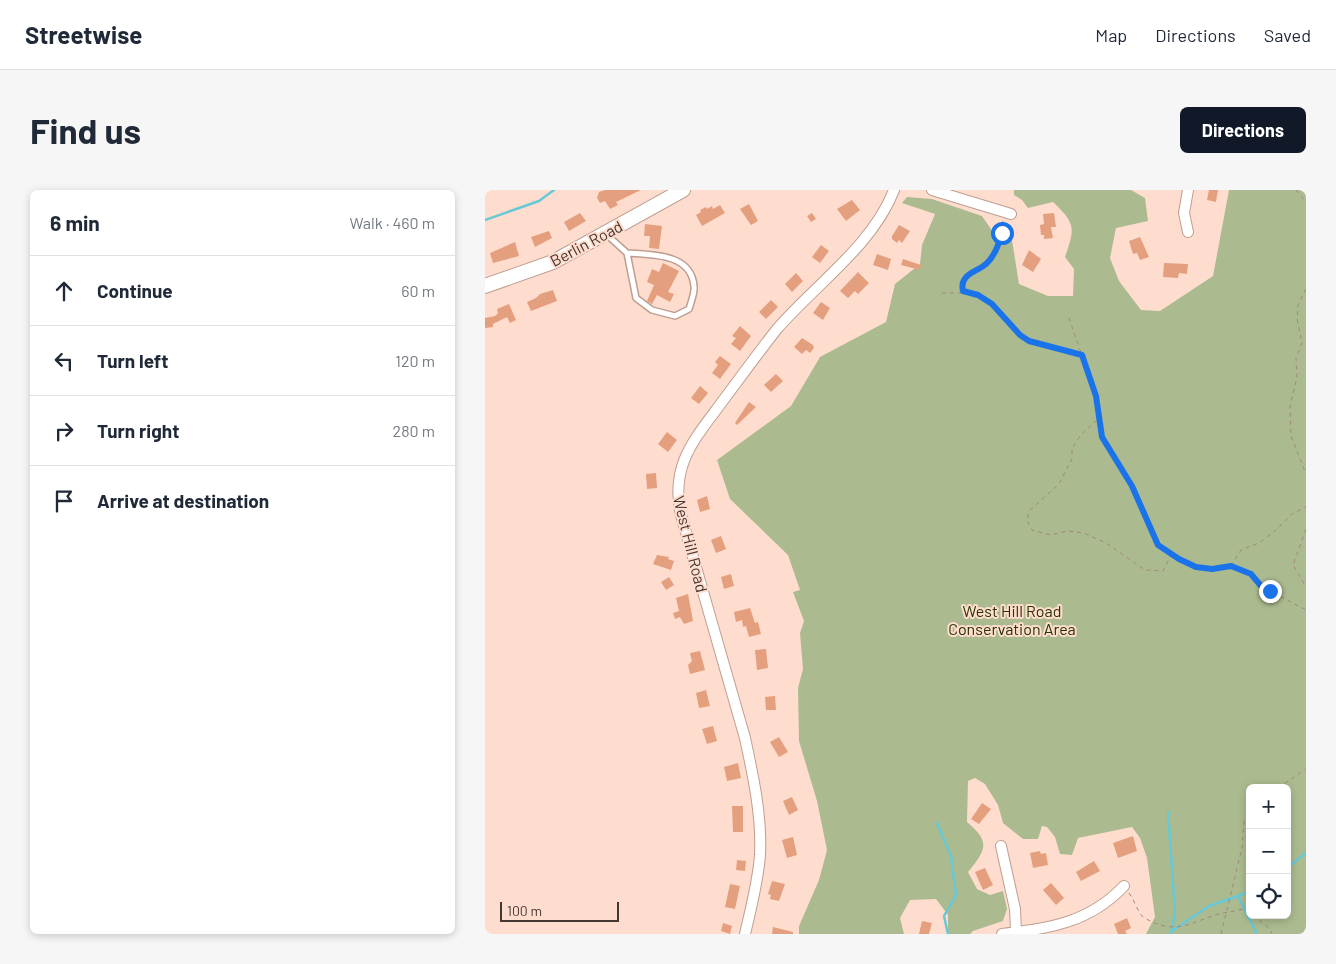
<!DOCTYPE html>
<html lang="en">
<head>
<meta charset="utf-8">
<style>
  :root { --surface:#fff; --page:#f6f6f7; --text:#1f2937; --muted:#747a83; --line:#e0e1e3; --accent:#111827 }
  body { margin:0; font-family:Barlow,sans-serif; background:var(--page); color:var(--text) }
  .controls { position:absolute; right:15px; bottom:15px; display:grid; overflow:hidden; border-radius:8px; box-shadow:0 2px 8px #0003 }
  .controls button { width:45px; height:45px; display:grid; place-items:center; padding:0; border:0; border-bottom:1px solid var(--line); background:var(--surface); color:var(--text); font:25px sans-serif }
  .scale { position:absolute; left:15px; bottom:12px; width:119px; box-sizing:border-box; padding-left:5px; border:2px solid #443731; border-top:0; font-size:14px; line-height:18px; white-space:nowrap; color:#443731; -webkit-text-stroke:4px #ffddce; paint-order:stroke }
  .stop { position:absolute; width:15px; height:15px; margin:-11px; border:4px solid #1a73e8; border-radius:50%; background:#fff }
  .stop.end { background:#1a73e8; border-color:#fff; box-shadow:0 1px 5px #0008 }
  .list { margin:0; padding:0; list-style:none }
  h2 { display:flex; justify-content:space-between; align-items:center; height:65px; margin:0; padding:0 20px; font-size:21px }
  h2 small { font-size:16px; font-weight:400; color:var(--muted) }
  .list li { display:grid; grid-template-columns:32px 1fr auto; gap:15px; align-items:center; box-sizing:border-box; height:70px; padding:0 20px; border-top:1px solid var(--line) }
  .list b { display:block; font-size:19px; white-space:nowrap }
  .list em { font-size:16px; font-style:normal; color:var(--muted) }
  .icon { flex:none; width:28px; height:28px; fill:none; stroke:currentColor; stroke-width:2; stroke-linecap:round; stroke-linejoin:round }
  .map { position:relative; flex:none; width:821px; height:744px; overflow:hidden; border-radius:8px }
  header { display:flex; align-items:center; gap:30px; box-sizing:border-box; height:70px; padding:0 25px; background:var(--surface); border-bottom:1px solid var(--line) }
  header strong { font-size:24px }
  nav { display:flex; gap:28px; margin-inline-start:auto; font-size:18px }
  .intro { display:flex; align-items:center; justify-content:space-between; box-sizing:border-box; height:120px; padding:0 30px }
  h1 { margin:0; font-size:35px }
  .button { padding:12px 22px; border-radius:8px; background:var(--accent); color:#fff; font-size:18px; font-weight:700 }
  main { display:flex; gap:30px; padding:0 30px }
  aside { flex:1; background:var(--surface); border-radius:8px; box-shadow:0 2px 8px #0003 }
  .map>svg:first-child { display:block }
</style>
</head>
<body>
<header>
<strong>Streetwise</strong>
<nav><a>Map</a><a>Directions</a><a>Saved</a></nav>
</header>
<div class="intro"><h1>Find us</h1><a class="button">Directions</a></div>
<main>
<aside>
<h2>6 min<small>Walk · 460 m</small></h2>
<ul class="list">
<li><svg class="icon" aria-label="ahead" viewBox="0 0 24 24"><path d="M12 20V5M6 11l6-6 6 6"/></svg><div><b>Continue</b></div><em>60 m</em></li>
<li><svg class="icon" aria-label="left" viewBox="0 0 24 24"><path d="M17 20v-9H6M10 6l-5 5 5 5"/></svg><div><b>Turn left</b></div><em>120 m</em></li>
<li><svg class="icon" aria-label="right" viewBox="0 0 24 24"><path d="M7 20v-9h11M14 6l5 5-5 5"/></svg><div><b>Turn right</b></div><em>280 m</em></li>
<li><svg class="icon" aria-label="arrive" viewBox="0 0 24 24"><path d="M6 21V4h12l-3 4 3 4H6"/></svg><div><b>Arrive at destination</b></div></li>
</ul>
</aside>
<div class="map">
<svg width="821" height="744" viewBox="0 0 821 744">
  <rect width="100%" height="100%" fill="#ffddce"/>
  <path fill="#acbb8f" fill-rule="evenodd" d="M 529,0 L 646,0 L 660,8 L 663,31 L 631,38 L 625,68 L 634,91 L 656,120 L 675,121 L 728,86 L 744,0 L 821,0 L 821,744 L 661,744 L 670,727 L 662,668 L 655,648 L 647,637 L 593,648 L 587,665 L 575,664 L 570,647 L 562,637 L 557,636 L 553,649 L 538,649 L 518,633 L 513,615 L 500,594 L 490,588 L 483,591 L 482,632 C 506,652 501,660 483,682 L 492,699 L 505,705 L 518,701 L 522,719 L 518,731 L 488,741 L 485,744 L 463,744 L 463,725 L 451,709 L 425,710 L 415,728 L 419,744 L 314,744 L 314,736 L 334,690 L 342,660 L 332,611 L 314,551 L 313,498 L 318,479 L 315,443 L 319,431 L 308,402 L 315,400 L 303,365 L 245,309 L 232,270 L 306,216 L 335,167 L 401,132 L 410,94 L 435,74 L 437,55 L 450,24 L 417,13 L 422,7 L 447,9 L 497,26 L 512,48 L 527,50 L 534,94 L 563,106 L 588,106 L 589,79 L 580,67 C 590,38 591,34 568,12 L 543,18 L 537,10 L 529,5 ZM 765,598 L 802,598 L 802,725 L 765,725 Z"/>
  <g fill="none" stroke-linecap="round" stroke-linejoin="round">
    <g stroke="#67c9d7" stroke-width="2.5">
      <path d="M 0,30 L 54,11 L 69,0"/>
      <path d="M 683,622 L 690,722 L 686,744"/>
      <path d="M 452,633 L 466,666 L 471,705 L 459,726 L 463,744"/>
      <path d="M 802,678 L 821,663"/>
      <path d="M 753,706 L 765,701"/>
      <path d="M 687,741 L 724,716 L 753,706 L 772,744"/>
    </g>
  </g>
  <g fill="#e49f7f">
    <path d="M 120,0 L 156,0 L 131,12 L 133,15 L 125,19 L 120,11 L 115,13 L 112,8 L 114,2 Z"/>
    <path d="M 724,0 L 733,0 L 731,12 L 722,10 Z"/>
    <path d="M 367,10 L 375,20 L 361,31 L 352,19 Z"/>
    <path d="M 264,14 L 273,31 L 266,35 L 255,19 Z"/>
    <path d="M 235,15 L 240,23 L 217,36 L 211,25 L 216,22 L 215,20 L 221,17 L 222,19 L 227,16 L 228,19 Z"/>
    <path d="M 95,23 L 101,31 L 84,41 L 79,32 Z"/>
    <path d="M 327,23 L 331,29 L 326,32 L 322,26 Z"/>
    <path d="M 569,23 L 571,37 L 566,37 L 568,48 L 559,49 L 559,45 L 556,45 L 555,35 L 559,34 L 558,24 Z"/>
    <path d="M 160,34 L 177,36 L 174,59 L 164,58 L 165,46 L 159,46 Z"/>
    <path d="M 414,35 L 425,41 L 417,53 L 414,50 L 412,53 L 407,49 L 407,46 Z"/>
    <path d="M 64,41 L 67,48 L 50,57 L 46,47 Z"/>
    <path d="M 655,47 L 664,67 L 655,70 L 652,63 L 648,64 L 644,51 Z"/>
    <path d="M 30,52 L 34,66 L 8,73 L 5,63 Z"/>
    <path d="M 336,55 L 344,61 L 335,73 L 327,67 Z"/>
    <path d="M 544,60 L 556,69 L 548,82 L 537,75 Z"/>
    <path d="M 392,64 L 406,69 L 403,80 L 388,75 Z"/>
    <path d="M 418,69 L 436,75 L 435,80 L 416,75 Z"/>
    <path d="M 178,73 L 194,81 L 183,102 L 189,104 L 185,112 L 172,105 L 167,114 L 162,111 L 169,95 L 162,92 L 167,79 L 174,82 Z"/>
    <path d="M 679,73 L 703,74 L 702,84 L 694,83 L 693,88 L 678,87 Z"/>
    <path d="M 373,82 L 384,93 L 373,104 L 370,101 L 363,108 L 355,101 Z"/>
    <path d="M 311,83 L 318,91 L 307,102 L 300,94 Z"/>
    <path d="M 68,100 L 72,111 L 46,121 L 42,112 L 51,108 L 55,104 Z"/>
    <path d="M 286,110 L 293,117 L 281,129 L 274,122 Z"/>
    <path d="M 336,112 L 345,118 L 338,130 L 328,123 Z"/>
    <path d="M 24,114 L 31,130 L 25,133 L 22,127 L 8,134 L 8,137 L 0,138 L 0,128 L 10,126 L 13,123 L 12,119 Z"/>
    <path d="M 255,136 L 266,146 L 255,161 L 246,154 L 251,148 L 247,146 Z"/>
    <path d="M 317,148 L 328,155 L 329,158 L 325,163 L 321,160 L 317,164 L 309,157 Z"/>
    <path d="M 235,166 L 246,174 L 235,189 L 227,183 L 233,175 L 230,172 Z"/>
    <path d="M 291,184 L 298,191 L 286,202 L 279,195 Z"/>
    <path d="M 215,196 L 223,203 L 214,214 L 206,208 Z"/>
    <path d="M 264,212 L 271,217 L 252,235 L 250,233 Z"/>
    <path d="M 182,242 L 192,250 L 183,262 L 173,254 Z"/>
    <path d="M 171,283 L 172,298 L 162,299 L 161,284 Z"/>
    <path d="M 222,306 L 225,319 L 215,322 L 212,310 Z"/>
    <path d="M 236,346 L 241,359 L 231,363 L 226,350 Z"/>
    <path d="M 172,365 L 184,367 L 183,369 L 189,371 L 186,380 L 168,374 Z"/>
    <path d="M 246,384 L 249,396 L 239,399 L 236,387 Z"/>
    <path d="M 184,387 L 189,395 L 181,400 L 176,392 Z"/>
    <path d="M 203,404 L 208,431 L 199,434 L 195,427 L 190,429 L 188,423 L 194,421 L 191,408 Z"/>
    <path d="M 265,418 L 270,433 L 273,432 L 276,444 L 264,447 L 261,436 L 258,437 L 257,430 L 251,432 L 249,422 Z"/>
    <path d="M 281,459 L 283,478 L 272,480 L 270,460 Z"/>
    <path d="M 215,461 L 220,480 L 205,484 L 203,475 L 207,471 L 205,463 Z"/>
    <path d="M 221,500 L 225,516 L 214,518 L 211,503 Z"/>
    <path d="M 290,506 L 291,520 L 281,520 L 280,507 Z"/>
    <path d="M 228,536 L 232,551 L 222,554 L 217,539 Z"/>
    <path d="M 294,547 L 303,562 L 294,567 L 285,552 Z"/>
    <path d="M 253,573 L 256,588 L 242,591 L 239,577 Z"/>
    <path d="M 307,607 L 313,620 L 304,625 L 298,611 Z"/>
    <path d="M 497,613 L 506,619 L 494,634 L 486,629 Z"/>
    <path d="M 247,616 L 258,616 L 258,642 L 248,642 Z"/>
    <path d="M 648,646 L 652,661 L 633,668 L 628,653 Z"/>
    <path d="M 308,647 L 312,665 L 302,668 L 297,650 Z"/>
    <path d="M 555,661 L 556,664 L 561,663 L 563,675 L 548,678 L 545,663 Z"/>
    <path d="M 252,670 L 261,671 L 260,681 L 251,680 Z"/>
    <path d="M 609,671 L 615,681 L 596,691 L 591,682 Z"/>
    <path d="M 500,678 L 508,695 L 498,700 L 490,682 Z"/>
    <path d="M 287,691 L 300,694 L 294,711 L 285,709 L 286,705 L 283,704 Z"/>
    <path d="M 566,693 L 579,708 L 571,715 L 558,700 Z"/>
    <path d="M 245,694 L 255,696 L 250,719 L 240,717 Z"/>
    <path d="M 642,728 L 646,738 L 640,741 L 642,744 L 633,744 L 629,734 Z"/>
    <path d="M 437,731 L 447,733 L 444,744 L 434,744 Z"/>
    <path d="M 238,733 L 247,736 L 245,744 L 236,741 Z"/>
    <path d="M 288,737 L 308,742 L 308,744 L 287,744 Z"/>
  </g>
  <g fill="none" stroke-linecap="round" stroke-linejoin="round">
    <g stroke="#bd9e90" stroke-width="8">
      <path id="lane" d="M 121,44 L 142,63 L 151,108 L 167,120 L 190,126 L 204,119 C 206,112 210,103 209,96 C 206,63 167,65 142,63"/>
    </g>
    <g stroke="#bd9e90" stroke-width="12">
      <g id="street">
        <path d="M 447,0 L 526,24"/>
        <path d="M 703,0 L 699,23 L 703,42"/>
        <path d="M 516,656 L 530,719 L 531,742"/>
        <path d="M 260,744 C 266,718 273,692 275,665 C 277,626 268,585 260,548 L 196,325 C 185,275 209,250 237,212 C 255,188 273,163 292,139 C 330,95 388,55 409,0"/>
        <path d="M 517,744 C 565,738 604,733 639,696"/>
      </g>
    </g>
    <g stroke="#bd9e90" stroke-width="16">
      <path id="secondary" d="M 0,96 L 68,72 L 198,0"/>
    </g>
    <g stroke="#9f887d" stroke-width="1" stroke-dasharray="4 4" stroke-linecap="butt">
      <path d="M 811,0 L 821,12"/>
      <path d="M 518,31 C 517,46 513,64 501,74 C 492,82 474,83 478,101 L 493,105 L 507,114 L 535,145 L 544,151 L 596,165"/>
      <path d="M 821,99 L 813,115 L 812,129 L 817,153 L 811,168 L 812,187 L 805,216 L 806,246 L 821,284"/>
      <path d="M 457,103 L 480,103"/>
      <path d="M 584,128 L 611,206 L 617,247 L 647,296 L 673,355 L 711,377 L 727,379 L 746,377 L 766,384 L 776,396 L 821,420"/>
      <path d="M 612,230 L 595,246 L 587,259 L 587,269 L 574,294 L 544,321 L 542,331 L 547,340 L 566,345 L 582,341 L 599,343 L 621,353 L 660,380 L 678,381 L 686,365"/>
      <path d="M 821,339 L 808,375 L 821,397"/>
      <path d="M 746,376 L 756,360 L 774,353 L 791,340 L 807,324 L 821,317"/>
      <path d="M 793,598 L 821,579"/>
      <path d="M 644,703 C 650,711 652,721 658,727 C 686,744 700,736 727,726 C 738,722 749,722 761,718 L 765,722"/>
      <path d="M 768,725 L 785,739 L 787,744"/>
      <path d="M 736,744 L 757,658 L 759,632 L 765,619"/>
    </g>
    <use href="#lane" stroke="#fff" stroke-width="5"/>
    <use href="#street" stroke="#fff" stroke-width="10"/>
    <use href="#secondary" stroke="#fff" stroke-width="14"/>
  </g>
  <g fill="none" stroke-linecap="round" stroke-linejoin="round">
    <path stroke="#1a73e8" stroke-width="6" d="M 517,43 C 514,53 510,66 501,74 C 492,82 474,84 478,101 L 493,105 L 507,114 L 535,145 L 544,151 L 597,165 L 611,206 L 617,247 L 647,296 L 673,355 L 694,369 L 711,377 L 727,379 L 746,376 L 766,384 L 776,396 L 785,401"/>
  </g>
  <g text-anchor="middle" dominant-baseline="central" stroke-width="4" stroke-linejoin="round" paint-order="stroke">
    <g font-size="16" fill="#443731" stroke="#ffddce">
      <text transform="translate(101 53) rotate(-28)">Berlin Road</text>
      <text transform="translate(206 354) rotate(76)">West Hill Road</text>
    </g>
    <g font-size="16" fill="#273300" stroke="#ffddce">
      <text x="527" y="420">West Hill Road<tspan x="527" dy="18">Conservation Area</tspan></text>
    </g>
  </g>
</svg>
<div class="controls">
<button>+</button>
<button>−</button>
<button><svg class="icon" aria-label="locate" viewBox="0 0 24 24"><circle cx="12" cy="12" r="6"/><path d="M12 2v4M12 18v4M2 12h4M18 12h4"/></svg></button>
</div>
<div class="scale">100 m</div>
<div class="stop" style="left:517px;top:43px"></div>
<div class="stop end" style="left:785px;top:401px"></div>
</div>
</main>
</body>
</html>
